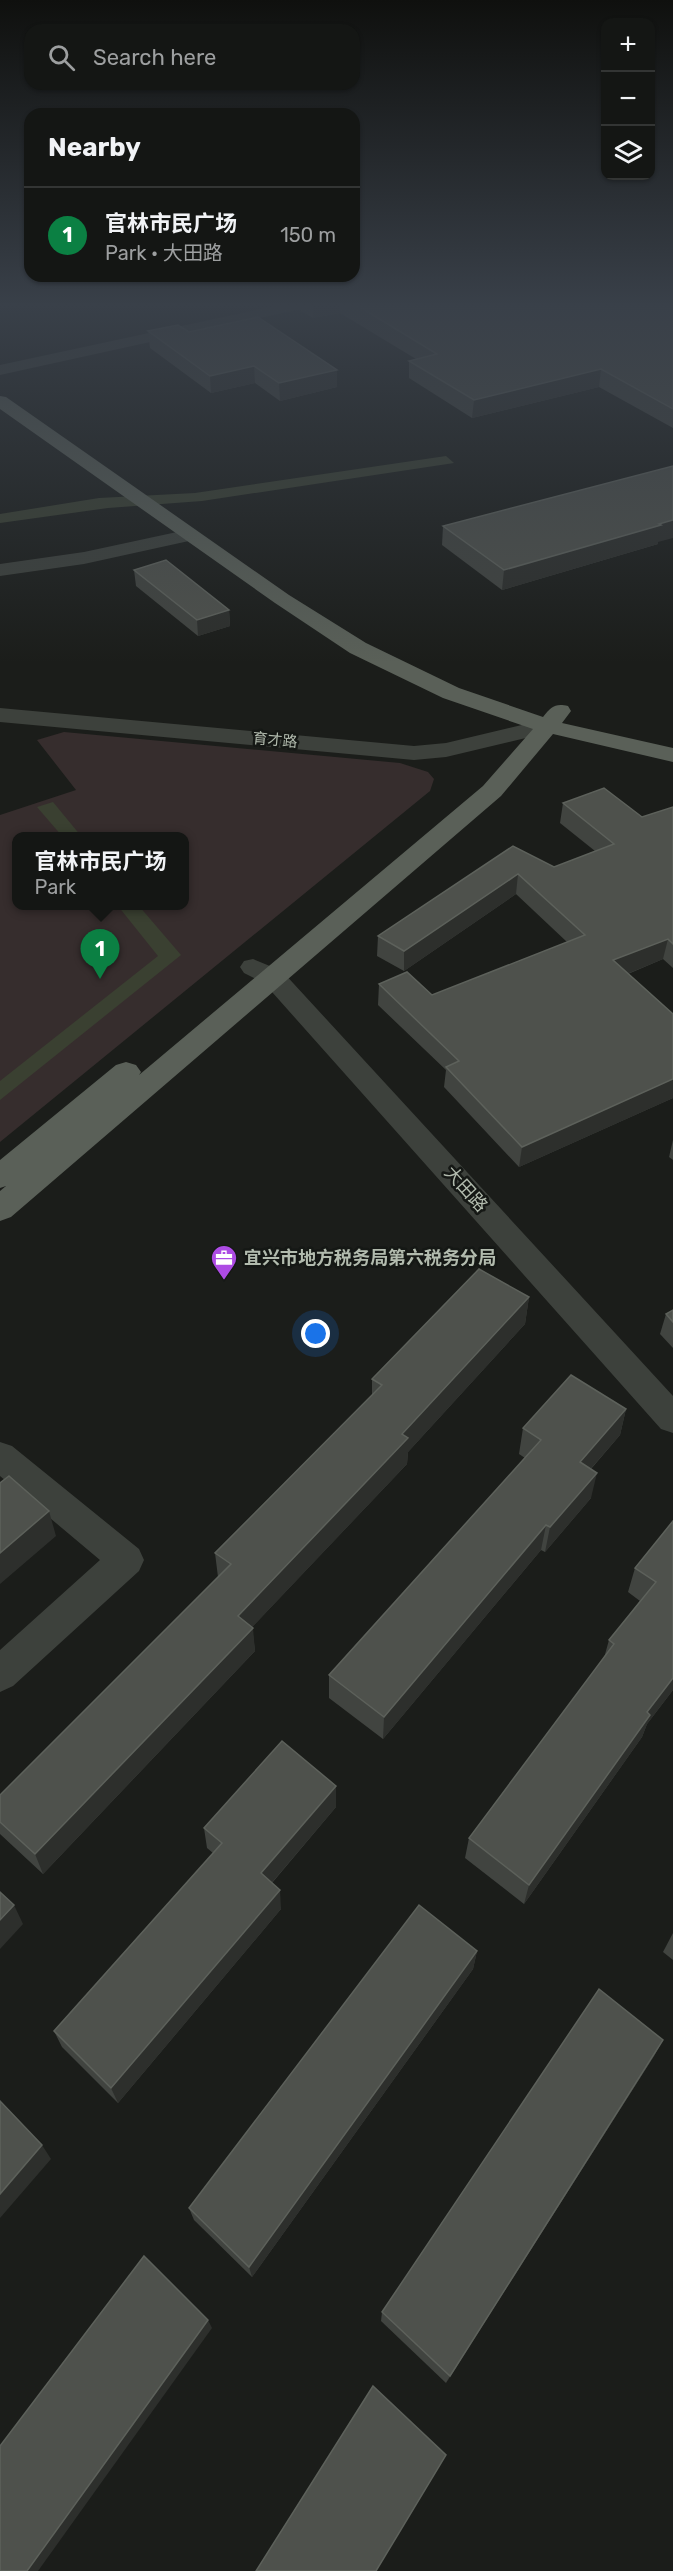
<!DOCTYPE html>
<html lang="en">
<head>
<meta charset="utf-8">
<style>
  :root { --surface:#141614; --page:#212322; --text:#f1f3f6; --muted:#9d9fa0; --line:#333534; --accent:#0b8043 }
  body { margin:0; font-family:Rubik,"Noto Sans SC",sans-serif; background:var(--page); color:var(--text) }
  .controls { position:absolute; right:18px; top:18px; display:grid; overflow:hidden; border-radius:12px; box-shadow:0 2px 4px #0004 }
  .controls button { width:54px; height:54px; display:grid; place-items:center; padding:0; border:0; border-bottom:2px solid var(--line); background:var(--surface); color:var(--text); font:30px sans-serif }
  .you { position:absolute; left:316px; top:1334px; width:21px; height:21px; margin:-15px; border:4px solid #fff; border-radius:50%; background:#1a73e8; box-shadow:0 0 0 9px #1a73e833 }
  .badge { display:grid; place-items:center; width:39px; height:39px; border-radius:50%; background:var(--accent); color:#fff; font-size:20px; font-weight:700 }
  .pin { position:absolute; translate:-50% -50px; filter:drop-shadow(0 2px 3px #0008) }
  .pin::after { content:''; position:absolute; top:32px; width:21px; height:18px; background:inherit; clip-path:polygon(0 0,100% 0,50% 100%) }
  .popup { position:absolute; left:12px; top:832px; width:177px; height:78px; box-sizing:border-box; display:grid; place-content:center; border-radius:12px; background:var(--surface); filter:drop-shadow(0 2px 4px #0005); font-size:20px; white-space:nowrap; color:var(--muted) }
  .popup b { font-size:22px; color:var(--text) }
  .popup::after { content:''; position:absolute; left:50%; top:100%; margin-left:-12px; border:12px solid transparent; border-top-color:var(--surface) }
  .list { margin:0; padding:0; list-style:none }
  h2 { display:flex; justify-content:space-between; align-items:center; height:78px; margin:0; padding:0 24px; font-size:26px }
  h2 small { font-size:20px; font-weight:400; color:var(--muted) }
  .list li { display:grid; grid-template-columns:39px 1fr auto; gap:18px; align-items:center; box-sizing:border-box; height:96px; padding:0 24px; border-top:2px solid var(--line) }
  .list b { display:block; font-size:22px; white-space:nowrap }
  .list p { margin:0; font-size:20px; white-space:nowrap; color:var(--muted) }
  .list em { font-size:20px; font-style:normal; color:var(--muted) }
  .icon { flex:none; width:33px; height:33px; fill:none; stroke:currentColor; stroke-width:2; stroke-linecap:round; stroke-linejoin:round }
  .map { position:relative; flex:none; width:673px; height:2571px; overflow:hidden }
  .search { position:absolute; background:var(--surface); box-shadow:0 2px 4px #0004; left:24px; top:24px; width:336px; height:66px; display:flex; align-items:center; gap:15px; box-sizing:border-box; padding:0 21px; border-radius:18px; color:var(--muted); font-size:22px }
  .panel { position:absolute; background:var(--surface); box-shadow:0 2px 4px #0004; left:24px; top:108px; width:336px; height:174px; border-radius:18px }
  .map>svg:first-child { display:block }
</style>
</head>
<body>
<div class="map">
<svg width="673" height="2571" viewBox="0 0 673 2571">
  <rect width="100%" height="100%" fill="#1b1d1a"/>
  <path fill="#362d2d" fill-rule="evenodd" d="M 64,732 L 400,763 L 428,772 L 434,779 L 430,791 L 0,1142 L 0,815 L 76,790 L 37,740 ZM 16,836 L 184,836 L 184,906 L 16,906 Z"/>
  <g fill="#3a4031">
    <path d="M 446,456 L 454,463 L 202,501 L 108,508 L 0,523 L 0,514 L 99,498 L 195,493 Z"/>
    <path d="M 53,802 L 81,836 L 62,836 L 37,807 Z"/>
    <path d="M 118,906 L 139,906 L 181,955 L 0,1100 L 0,1081 L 158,956 Z"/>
  </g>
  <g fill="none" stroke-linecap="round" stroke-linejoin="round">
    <g fill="#3d413c" fill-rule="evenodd">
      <path d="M 288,303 L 317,303 L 310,307 L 0,375 L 0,365 Z"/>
      <path d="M 191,529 L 200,535 L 198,539 L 84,564 L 0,576 L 0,564 L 84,552 Z"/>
      <path d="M 0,708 L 414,746 L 446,743 L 547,719 L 555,721 L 558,726 L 555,731 L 446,757 L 414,760 L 0,722 Z"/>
      <path d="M 253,959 L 282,971 L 673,1396 L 673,1433 L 661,1429 L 264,983 L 244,973 L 240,967 L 244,961 Z"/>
      <path d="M 0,1442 L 12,1446 L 139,1549 L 144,1560 L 139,1571 L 13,1686 L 0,1692 L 0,1650 L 100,1560 L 0,1476 Z"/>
    </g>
    <path fill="#5a6058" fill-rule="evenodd" d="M 0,396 L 6,397 L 289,595 L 366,643 L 459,688 L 543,717 C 551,707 555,703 568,706 L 571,711 L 562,723 L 673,748 L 673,762 L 553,734 L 501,796 L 11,1217 L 0,1221 L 0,1191 L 6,1186 L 0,1188 L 0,1160 L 116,1065 L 126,1062 L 136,1065 L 141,1072 L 139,1075 L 483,786 L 533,729 L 443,698 L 350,653 L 275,603 L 0,409 Z"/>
  </g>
  <g fill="#414440">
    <path d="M 301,303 L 673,303 L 673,428 L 599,387 L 472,418 L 409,378 L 409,361 L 416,359 L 340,313 L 313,318 L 301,311 Z"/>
    <path d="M 148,331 L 189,332 L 337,387 L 280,401 L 255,383 L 211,393 L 150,348 Z"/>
    <path d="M 443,526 L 658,542 L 658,544 L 502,590 L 442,545 Z"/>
    <path d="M 134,570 L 229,610 L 230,626 L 198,636 L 136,586 Z"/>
    <path d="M 563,803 L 642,817 L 673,807 L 673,968 L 663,959 L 628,974 L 673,1014 L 673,1098 L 519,1167 L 444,1087 L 446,1070 L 378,1005 L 379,984 L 432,995 L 567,942 L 516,894 L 404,971 L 377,956 L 378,936 L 513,846 L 554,867 L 595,851 L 560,823 Z"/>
    <path d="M 673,1140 L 673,1160 L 669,1157 Z"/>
    <path d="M 529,1297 L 525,1324 L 408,1452 L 407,1464 L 252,1627 L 255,1651 L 43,1874 L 0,1834 L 0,1795 L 218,1577 L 215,1553 L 372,1396 L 372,1379 Z"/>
    <path d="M 673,1310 L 673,1348 L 660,1334 L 666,1314 Z"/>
    <path d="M 626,1409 L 620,1435 L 591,1469 L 591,1498 L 545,1552 L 541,1550 L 383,1739 L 329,1698 L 329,1675 L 525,1458 L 519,1454 L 523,1428 Z"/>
    <path d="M 673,1521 L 673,1690 L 647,1724 L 642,1737 L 524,1904 L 465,1858 L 469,1838 L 604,1658 L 609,1640 L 640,1601 L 628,1592 L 635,1568 Z"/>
    <path d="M 336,1786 L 336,1807 L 272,1883 L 281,1909 L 118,2103 L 62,2047 L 54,2031 L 213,1853 L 207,1848 L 204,1828 Z"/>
    <path d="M 673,1933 L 673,1960 L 663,1952 Z"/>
    <path d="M 477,1951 L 473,1969 L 252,2277 L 194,2220 L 189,2208 Z"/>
    <path d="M 663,2040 L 654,2056 L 446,2383 L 381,2321 L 382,2312 Z"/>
  </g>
  <g fill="#2d2f2c">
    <path d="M 313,303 L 340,303 L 340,313 L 313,318 Z"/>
    <path d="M 254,366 L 255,383 L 211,393 L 210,376 Z"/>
    <path d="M 601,369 L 599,387 L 472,418 L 474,400 Z"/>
    <path d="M 337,370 L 337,387 L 280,401 L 279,383 Z"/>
    <path d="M 673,520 L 673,538 L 658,542 L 658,544 L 502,590 L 504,570 Z"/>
    <path d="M 229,610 L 230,626 L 198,636 L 197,620 Z"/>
    <path d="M 518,874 L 516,894 L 404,971 L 404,951 Z"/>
    <path d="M 668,939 L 663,959 L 610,981 L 613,960 Z"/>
    <path d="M 673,1079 L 673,1098 L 519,1167 L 522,1147 Z"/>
    <path d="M 529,1297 L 525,1324 L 408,1452 L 407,1464 L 240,1640 L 238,1616 L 402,1434 Z"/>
    <path d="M 626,1409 L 620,1435 L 574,1488 L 580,1462 Z"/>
    <path d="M 597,1473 L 591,1498 L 545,1552 L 550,1527 Z"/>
    <path d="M 49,1511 L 56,1536 L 0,1584 L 0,1553 Z"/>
    <path d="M 546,1525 L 541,1550 L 383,1739 L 384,1717 Z"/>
    <path d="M 253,1628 L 255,1651 L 43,1874 L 35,1854 Z"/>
    <path d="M 673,1678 L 673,1690 L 647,1724 L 642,1737 L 524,1904 L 529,1885 L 647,1712 Z"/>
    <path d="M 336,1786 L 336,1807 L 263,1893 L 261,1873 Z"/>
    <path d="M 280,1890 L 281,1909 L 118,2103 L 111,2088 Z"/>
    <path d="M 14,1905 L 23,1924 L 0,1949 L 0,1920 Z"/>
    <path d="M 477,1951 L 473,1969 L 252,2277 L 249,2267 Z"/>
    <path d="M 663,2040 L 654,2056 L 446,2383 L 450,2376 Z"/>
    <path d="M 42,2145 L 51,2159 L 0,2218 L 0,2194 Z"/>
    <path d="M 208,2320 L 212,2328 L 38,2571 L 27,2571 Z"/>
  </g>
  <g fill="#4e514c" stroke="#5d615b" stroke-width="1.5">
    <path d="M 353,303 L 673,303 L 673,409 L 601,369 L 474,400 L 409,361 L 437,354 Z"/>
    <path d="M 258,317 L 337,370 L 279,383 L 254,366 L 210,376 L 148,331 L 178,325 L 189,332 Z"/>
    <path d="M 673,466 L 673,520 L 659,524 L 661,525 L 504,570 L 443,526 Z"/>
    <path d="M 166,560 L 229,610 L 197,620 L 134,570 Z"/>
    <path d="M 604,788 L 642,817 L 673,807 L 673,944 L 668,939 L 613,960 L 673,1014 L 673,1079 L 522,1147 L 446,1067 L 459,1061 L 379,984 L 407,972 L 432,995 L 585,935 L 518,874 L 404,951 L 378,936 L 513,846 L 554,867 L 614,844 L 563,803 Z"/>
    <path d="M 479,1269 L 529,1297 L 402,1434 L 408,1438 L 238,1616 L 253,1628 L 35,1854 L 0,1822 L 0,1795 L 231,1564 L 215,1553 L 382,1385 L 372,1379 Z"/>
    <path d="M 673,1310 L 673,1322 L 666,1314 Z"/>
    <path d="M 571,1375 L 626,1409 L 580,1462 L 597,1473 L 550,1527 L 546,1525 L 384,1717 L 329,1675 L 541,1440 L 523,1428 Z"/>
    <path d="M 9,1476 L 49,1511 L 0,1553 L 0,1483 Z"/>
    <path d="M 673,1521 L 673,1678 L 647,1712 L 650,1715 L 529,1885 L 469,1838 L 614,1644 L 609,1640 L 656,1582 L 635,1568 Z"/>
    <path d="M 282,1741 L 336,1786 L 261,1873 L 280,1890 L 111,2088 L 54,2031 L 222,1843 L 204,1828 Z"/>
    <path d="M 0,1892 L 14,1905 L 0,1920 Z"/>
    <path d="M 419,1905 L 477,1951 L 249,2267 L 189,2208 Z"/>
    <path d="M 599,1989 L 663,2040 L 450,2376 L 382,2312 Z"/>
    <path d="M 0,2101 L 42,2145 L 0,2194 Z"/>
    <path d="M 144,2256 L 208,2320 L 27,2571 L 0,2571 L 0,2446 Z"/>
    <path d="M 373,2386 L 446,2455 L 376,2571 L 256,2571 Z"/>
  </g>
  <linearGradient id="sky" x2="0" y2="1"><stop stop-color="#0f100e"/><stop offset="0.46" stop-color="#394049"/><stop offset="1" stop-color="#394049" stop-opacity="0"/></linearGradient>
  <rect width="673" height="663" fill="url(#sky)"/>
  <defs>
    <g id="office-pin" transform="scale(1.35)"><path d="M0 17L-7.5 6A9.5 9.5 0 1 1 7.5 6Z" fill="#ad4be4" stroke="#151815"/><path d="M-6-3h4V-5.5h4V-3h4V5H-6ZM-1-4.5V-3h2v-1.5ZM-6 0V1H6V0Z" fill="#fff"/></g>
  </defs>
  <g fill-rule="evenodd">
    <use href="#office-pin" x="224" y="1258"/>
  </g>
  <g text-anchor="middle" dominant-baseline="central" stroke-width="5" stroke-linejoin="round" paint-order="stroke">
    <g font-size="15" fill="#b2bbae" stroke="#151815">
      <text transform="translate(275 740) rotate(5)">育才路</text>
    </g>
    <g font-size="18" fill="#b2bbae" stroke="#151815">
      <text transform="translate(466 1189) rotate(48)">大田路</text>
    </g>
    <g font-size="18" font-weight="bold" fill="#b2bbae" stroke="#151815" text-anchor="start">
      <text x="244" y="1258">宜兴市地方税务局第六税务分局</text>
    </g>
  </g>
</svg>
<div class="controls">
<button>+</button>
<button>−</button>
<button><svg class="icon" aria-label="layers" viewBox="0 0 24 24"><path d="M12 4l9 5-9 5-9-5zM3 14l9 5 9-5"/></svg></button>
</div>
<div class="you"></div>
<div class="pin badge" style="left:100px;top:979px">1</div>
<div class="popup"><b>官林市民广场</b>Park</div>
<div class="search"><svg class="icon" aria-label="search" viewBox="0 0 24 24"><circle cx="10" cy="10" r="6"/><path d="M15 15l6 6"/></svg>Search here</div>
<section class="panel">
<h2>Nearby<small></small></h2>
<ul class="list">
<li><span class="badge">1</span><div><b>官林市民广场</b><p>Park · 大田路</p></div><em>150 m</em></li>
</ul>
</section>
</div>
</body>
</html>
